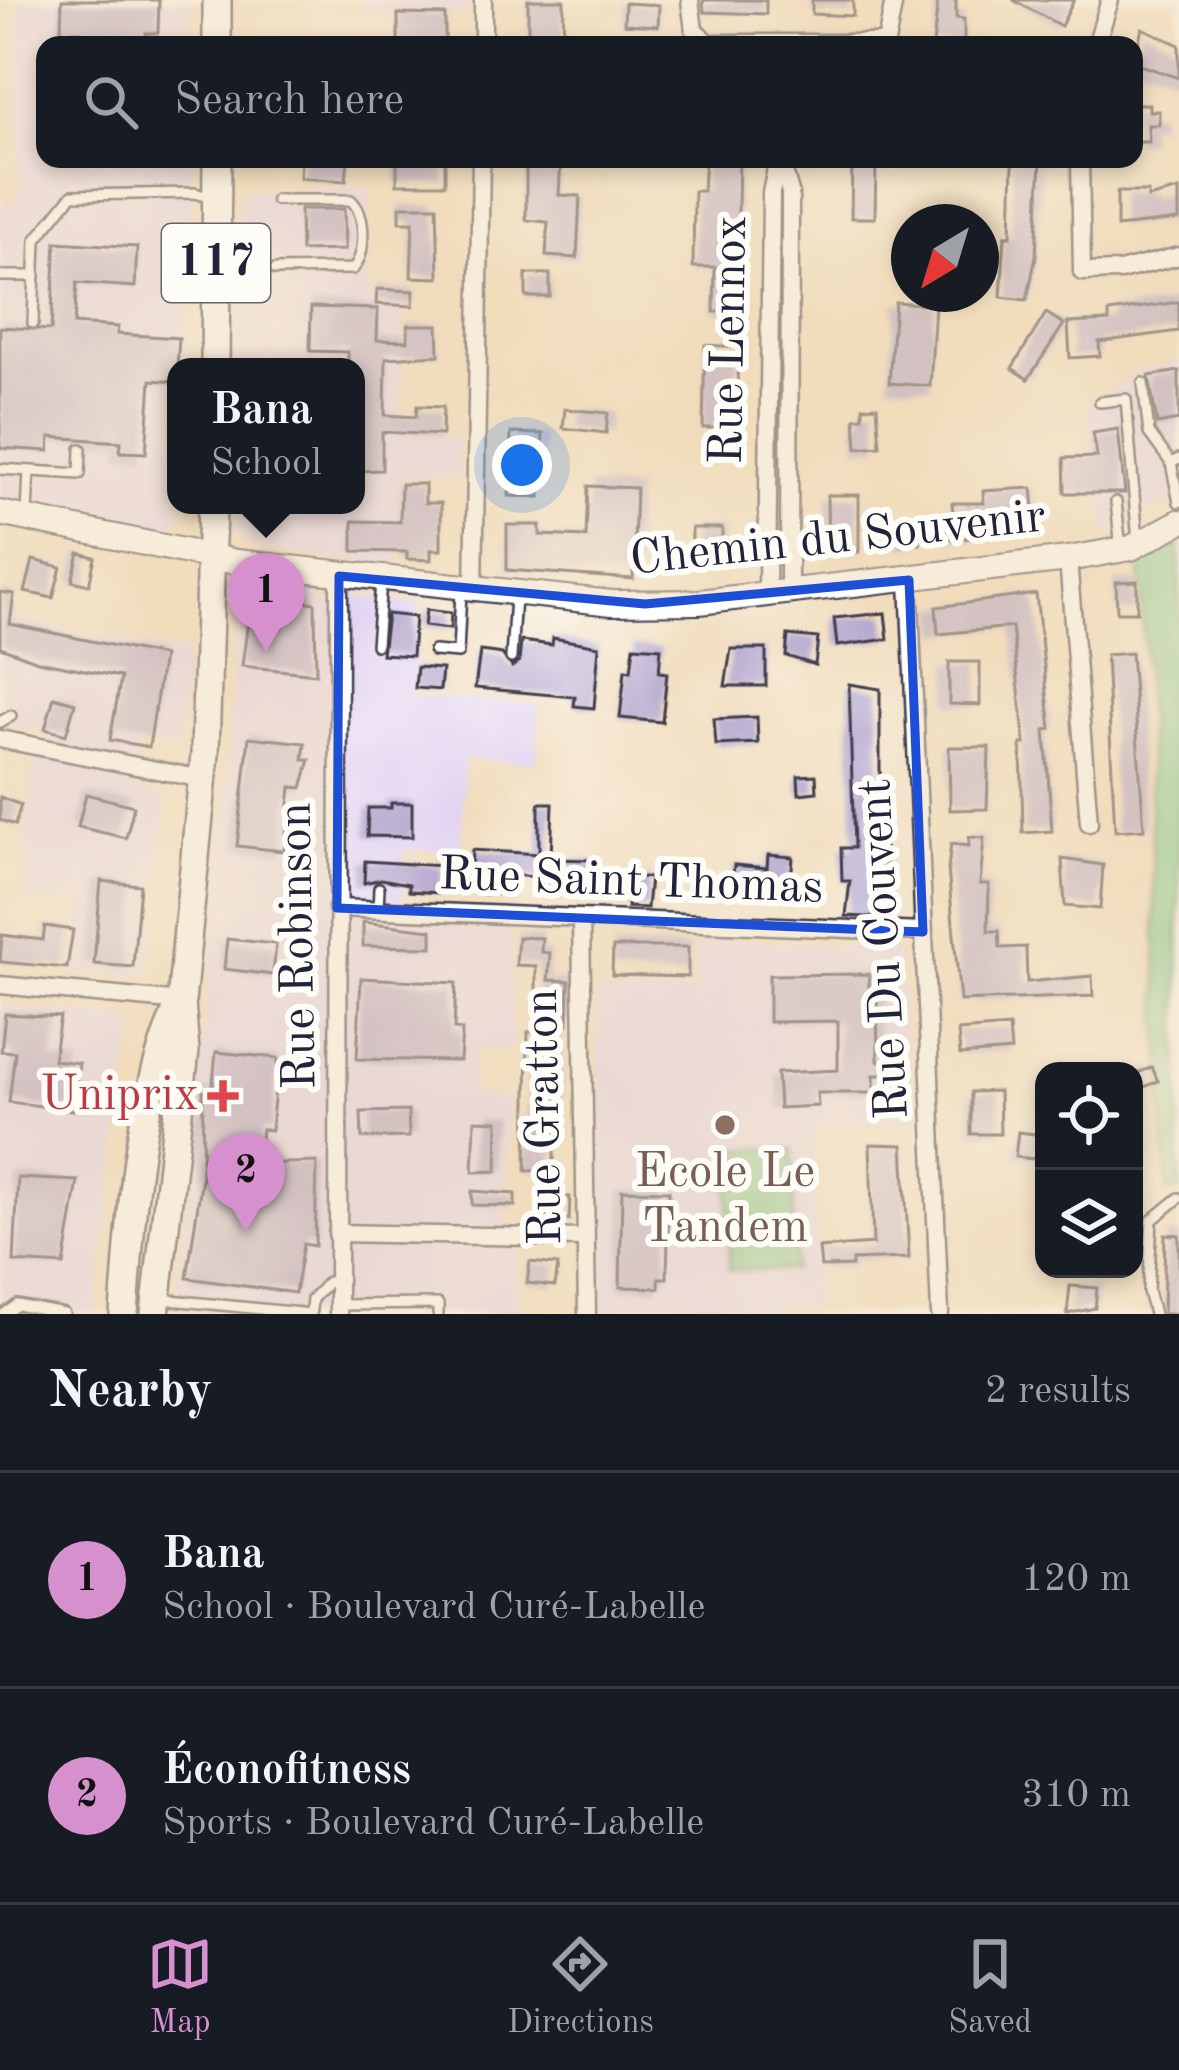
<!DOCTYPE html>
<html lang="en">
<head>
<meta charset="utf-8">
<style>
  :root { --surface:#171b24; --page:#242831; --text:#f1f3f6; --muted:#9ea1a6; --line:#363941; --accent:#d690ce }
  body { margin:0; font-family:"Old Standard TT",serif; background:var(--page); color:var(--text) }
  .controls { position:absolute; right:36px; bottom:36px; display:grid; overflow:hidden; border-radius:24px; box-shadow:0 6px 18px #0003 }
  .controls button { width:108px; height:108px; display:grid; place-items:center; padding:0; border:0; border-bottom:3px solid var(--line); background:var(--surface); color:var(--text); font:60px sans-serif }
  .compass { position:absolute; left:891px; top:204px; width:108px; height:108px; border-radius:50%; background:var(--surface); box-shadow:0 6px 18px #0003; rotate:218deg }
  .you { position:absolute; left:522px; top:465px; width:42px; height:42px; margin:-30px; border:9px solid #fff; border-radius:50%; background:#1a73e8; box-shadow:0 0 0 18px #1a73e833 }
  .badge { display:grid; place-items:center; width:78px; height:78px; border-radius:50%; background:var(--accent); color:#111; font-size:39px; font-weight:700 }
  .pin { position:absolute; translate:-50% -99px; filter:drop-shadow(0 3px 6px #0008) }
  .pin::after { content:''; position:absolute; top:63px; width:42px; height:36px; background:inherit; clip-path:polygon(0 0,100% 0,50% 100%) }
  .popup { position:absolute; left:167px; top:358px; width:198px; height:156px; box-sizing:border-box; display:grid; place-content:center; border-radius:24px; background:var(--surface); filter:drop-shadow(0 3px 9px #0005); font-size:39px; white-space:nowrap; color:var(--muted) }
  .popup b { font-size:45px; color:var(--text) }
  .popup::after { content:''; position:absolute; left:50%; top:100%; margin-left:-24px; border:24px solid transparent; border-top-color:var(--surface) }
  .list { margin:0; padding:0; list-style:none }
  h2 { display:flex; justify-content:space-between; align-items:center; height:156px; margin:0; padding:0 48px; font-size:51px }
  h2 small { font-size:39px; font-weight:400; color:var(--muted) }
  .list li { display:grid; grid-template-columns:78px 1fr auto; gap:36px; align-items:center; box-sizing:border-box; height:216px; padding:0 48px; border-top:3px solid var(--line) }
  .list b { display:block; font-size:45px; white-space:nowrap }
  .list p { margin:0; font-size:39px; white-space:nowrap; color:var(--muted) }
  .list em { font-size:39px; font-style:normal; color:var(--muted) }
  .icon { flex:none; width:66px; height:66px; fill:none; stroke:currentColor; stroke-width:2; stroke-linecap:round; stroke-linejoin:round }
  .map { position:relative; flex:none; width:1179px; height:1314px; overflow:hidden }
  .search { position:absolute; background:var(--surface); box-shadow:0 6px 18px #0003; left:36px; right:36px; top:36px; height:132px; display:flex; align-items:center; gap:30px; box-sizing:border-box; padding:0 42px; border-radius:24px; color:var(--muted); font-size:45px }
  .sheet { height:588px; background:var(--surface) }
  nav { display:flex; justify-content:space-around; align-items:center; box-sizing:border-box; height:168px; border-top:3px solid var(--line); background:var(--surface); font-size:33px; color:var(--muted) }
  nav a { display:grid; justify-items:center; gap:6px }
  nav .on { color:var(--accent) }
  .map>svg:first-child { display:block }
</style>
</head>
<body>
<div class="map">
<svg width="1179" height="1314" viewBox="0 0 1179 1314">
  <rect width="100%" height="100%" fill="#fdfcf7"/>
  <filter id="ink" filterUnits="userSpaceOnUse"><feTurbulence type="fractalNoise" baseFrequency=".00833" numOctaves="2"/><feDisplacementMap in="SourceGraphic" scale="24" xChannelSelector="R" yChannelSelector="G"/><feConvolveMatrix kernelMatrix="1 2 1 2 8 2 1 2 1" color-interpolation-filters="sRGB"/></filter>
  <filter id="wash" filterUnits="userSpaceOnUse"><feTurbulence type="fractalNoise" baseFrequency=".004" numOctaves="4" result="noise"/><feDisplacementMap in="SourceGraphic" scale="48" xChannelSelector="R" yChannelSelector="G"/><feGaussianBlur stdDeviation="2.7" result="paint"/><feColorMatrix in="noise" values="0 0 0 0 0 0 0 0 0 0 0 0 0 0 0 0 0 1.4 0 .05"/><feComposite in="paint" operator="in"/></filter>
  <g filter="url(#wash)">
    <rect width="100%" height="100%" fill="#f1dcbc"/>
    <g fill="#e3d3f2">
      <path d="M 20,0 L 190,0 L 190,45 L 45,45 L 45,159 L 192,159 L 186,367 L 176,367 L 176,505 L 181,505 L 181,512 L 175,523 L 160,530 L 0,497 L 0,201 L 20,200 Z"/>
      <path d="M 363,0 L 468,0 L 468,14 L 362,11 Z"/>
      <path d="M 368,187 L 369,305 L 402,307 L 401,435 L 456,438 L 461,478 L 400,477 L 398,569 L 249,547 L 235,533 L 236,505 L 356,505 L 356,367 L 237,367 L 239,191 Z"/>
      <path d="M 1179,361 L 1179,495 L 1107,534 L 1087,403 L 1144,369 Z"/>
      <path d="M 247,579 L 320,591 L 324,601 L 351,601 L 354,594 L 420,604 L 413,695 L 540,705 L 536,763 L 464,758 L 461,850 L 404,850 L 403,912 L 511,918 L 512,1049 L 474,1049 L 471,1096 L 508,1099 L 506,1223 L 519,1230 L 517,1314 L 174,1314 L 227,809 L 235,583 Z"/>
      <path d="M 0,616 L 185,654 L 178,753 L 140,744 L 132,788 L 166,798 L 150,975 L 71,973 L 81,903 L 27,901 L 26,815 L 42,729 L 0,721 Z"/>
      <path d="M 691,936 L 897,950 L 915,1122 L 814,1127 L 816,1305 L 699,1314 L 601,1314 L 597,993 L 695,992 Z"/>
      <path d="M 0,1005 L 136,1020 L 95,1314 L 0,1314 Z"/>
    </g>
    <g fill="#74c98c" stroke="#4b7664" stroke-width="3">
      <path d="M 1179,544 L 1179,1191 L 1167,1190 L 1140,566 Z"/>
      <path d="M 728,1149 L 793,1149 L 794,1270 L 729,1270 Z"/>
    </g>
    <g id="blocks">
      <g fill="#afa1cb">
        <path d="M 62,0 L 159,0 L 158,33 L 146,33 L 146,45 L 80,45 L 80,31 L 61,31 Z"/>
        <path d="M 528,0 L 564,0 L 563,45 L 528,45 Z"/>
        <path d="M 703,0 L 766,0 L 766,14 L 704,12 Z"/>
        <path d="M 812,0 L 853,0 L 853,16 L 812,14 Z"/>
        <path d="M 938,0 L 956,0 L 956,18 L 964,19 L 964,45 L 933,45 Z"/>
        <path d="M 1013,0 L 1074,0 L 1061,26 Z"/>
        <path d="M 625,3 L 659,5 L 658,26 L 624,24 Z"/>
        <path d="M 398,14 L 445,15 L 445,45 L 398,45 Z"/>
        <path d="M 1142,28 L 1179,45 L 1179,78 L 1134,63 Z"/>
        <path d="M 1134,104 L 1149,104 L 1149,111 L 1159,111 L 1159,125 L 1148,125 L 1149,142 L 1134,142 Z"/>
        <path d="M 301,159 L 348,159 L 346,181 L 300,178 Z"/>
        <rect x="397" y="159" width="48" height="25"/>
        <path d="M 526,159 L 561,159 L 559,195 L 580,196 L 577,258 L 546,256 L 548,222 L 526,220 Z"/>
        <path d="M 705,159 L 739,159 L 736,312 L 714,312 L 715,267 L 693,267 L 694,191 L 703,191 Z"/>
        <path d="M 1013,159 L 1041,159 L 1036,256 L 1027,300 L 1001,297 L 1005,236 L 1011,236 Z"/>
        <path d="M 852,163 L 876,163 L 875,218 L 851,218 Z"/>
        <path d="M 1179,190 L 1179,220 L 1117,227 L 1117,192 L 1148,192 L 1148,198 Z"/>
        <path d="M 400,206 L 437,206 L 439,278 L 411,277 L 413,222 L 400,222 Z"/>
        <path d="M 300,209 L 344,209 L 345,250 L 301,251 Z"/>
        <path d="M 56,242 L 137,247 L 135,287 L 77,283 L 74,324 L 118,327 L 117,334 L 179,338 L 176,382 L 151,380 L 146,453 L 120,452 L 121,442 L 50,437 L 49,451 L 0,448 L 0,327 L 51,330 Z"/>
        <rect x="526" y="274" width="24" height="23"/>
        <path d="M 377,289 L 414,291 L 413,306 L 376,304 Z"/>
        <path d="M 895,302 L 935,305 L 930,386 L 889,383 Z"/>
        <path d="M 1179,302 L 1179,331 L 1099,342 L 1100,356 L 1070,358 L 1068,323 L 1109,321 L 1109,312 Z"/>
        <path d="M 311,307 L 378,309 L 377,340 L 408,341 L 408,325 L 438,325 L 439,355 L 386,358 L 385,415 L 416,417 L 417,406 L 443,407 L 442,435 L 382,432 L 382,470 L 356,471 L 356,367 L 348,367 L 348,352 L 310,351 Z"/>
        <path d="M 1046,313 L 1064,324 L 1028,379 L 1012,368 Z"/>
        <path d="M 705,345 L 737,347 L 738,428 L 703,428 Z"/>
        <path d="M 1179,371 L 1179,420 L 1157,424 L 1149,376 Z"/>
        <path d="M 877,406 L 880,446 L 857,448 L 855,418 L 863,417 L 863,407 Z"/>
        <path d="M 565,409 L 608,413 L 606,433 L 563,428 Z"/>
        <path d="M 1118,429 L 1125,493 L 1065,493 L 1064,458 L 1097,457 L 1093,433 Z"/>
        <path d="M 511,433 L 543,434 L 540,497 L 509,496 Z"/>
        <path d="M 401,484 L 425,484 L 425,503 L 441,503 L 441,550 L 431,550 L 431,560 L 407,559 L 407,552 L 353,551 L 353,521 L 400,522 Z"/>
        <path d="M 588,486 L 636,488 L 633,579 L 507,570 L 507,525 L 540,525 L 540,535 L 586,537 Z"/>
        <path d="M 1032,488 L 1035,519 L 978,523 L 978,538 L 920,539 L 920,544 L 901,546 L 898,520 L 953,514 L 952,503 L 984,503 L 983,491 Z"/>
        <path d="M 827,495 L 859,495 L 859,552 L 828,552 Z"/>
        <rect x="692" y="528" width="30" height="25"/>
        <path d="M 79,553 L 95,557 L 89,585 L 72,581 Z"/>
        <path d="M 33,560 L 61,567 L 53,598 L 25,592 Z"/>
        <path d="M 1137,581 L 1137,612 L 1117,612 L 1116,582 Z"/>
        <path d="M 0,592 L 14,594 L 10,624 L 163,656 L 149,747 L 110,740 L 121,677 L 38,661 L 0,647 Z"/>
        <path d="M 252,592 L 315,603 L 316,674 L 242,666 Z"/>
        <path d="M 1036,594 L 1051,729 L 1045,730 L 1052,831 L 1023,833 L 1021,744 L 1025,744 L 1012,627 L 938,634 L 936,607 Z"/>
        <path d="M 426,610 L 451,613 L 450,629 L 424,626 Z"/>
        <path d="M 885,613 L 888,639 L 837,646 L 834,618 Z"/>
        <path d="M 387,614 L 415,617 L 412,656 L 382,654 Z"/>
        <path d="M 788,635 L 818,638 L 815,665 L 786,656 Z"/>
        <path d="M 553,638 L 599,646 L 594,708 L 574,706 L 575,697 L 475,688 L 480,651 L 502,654 L 512,667 L 519,662 L 521,641 L 552,645 Z"/>
        <path d="M 634,646 L 661,648 L 659,672 L 667,673 L 662,722 L 620,718 L 625,670 L 631,671 Z"/>
        <path d="M 731,649 L 766,649 L 766,686 L 725,686 Z"/>
        <path d="M 1131,653 L 1144,829 L 1115,831 L 1106,655 Z"/>
        <path d="M 949,662 L 980,662 L 980,705 L 949,704 Z"/>
        <path d="M 417,667 L 442,669 L 440,690 L 415,688 Z"/>
        <path d="M 849,684 L 880,689 L 880,811 L 869,811 L 869,827 L 881,828 L 885,848 L 887,918 L 846,916 L 850,881 L 842,881 L 841,848 L 854,848 Z"/>
        <path d="M 54,697 L 75,703 L 66,735 L 45,729 Z"/>
        <path d="M 757,717 L 758,743 L 716,745 L 714,719 Z"/>
        <path d="M 249,737 L 305,743 L 303,760 L 310,760 L 302,788 L 291,787 L 284,851 L 237,846 Z"/>
        <path d="M 949,747 L 989,747 L 987,809 L 950,810 Z"/>
        <path d="M 816,775 L 817,792 L 799,794 L 798,776 Z"/>
        <path d="M 86,794 L 134,806 L 126,838 L 78,827 Z"/>
        <path d="M 0,797 L 21,805 L 15,825 L 0,820 Z"/>
        <path d="M 391,803 L 412,803 L 412,837 L 367,836 L 368,808 L 391,808 Z"/>
        <path d="M 539,803 L 553,803 L 551,859 L 594,860 L 593,892 L 545,889 L 546,878 L 499,874 L 498,894 L 480,894 L 481,869 L 471,868 L 472,850 L 539,854 Z"/>
        <path d="M 969,837 L 984,838 L 980,884 L 989,884 L 988,931 L 999,931 L 1000,948 L 1026,947 L 1027,982 L 1092,976 L 1093,996 L 960,1001 L 948,869 L 951,844 L 969,846 Z"/>
        <path d="M 768,855 L 793,857 L 790,890 L 731,890 L 734,865 L 767,868 Z"/>
        <path d="M 1062,859 L 1103,865 L 1100,909 L 1065,906 Z"/>
        <path d="M 365,861 L 443,866 L 441,893 L 409,891 L 409,884 L 381,879 L 364,883 Z"/>
        <path d="M 630,876 L 650,878 L 647,908 L 627,907 Z"/>
        <path d="M 101,881 L 140,885 L 133,967 L 94,964 Z"/>
        <path d="M 363,922 L 432,930 L 432,947 L 363,946 Z"/>
        <path d="M 45,926 L 73,930 L 67,968 L 0,962 L 2,935 L 43,940 Z"/>
        <path d="M 518,937 L 542,938 L 541,952 L 550,953 L 548,980 L 569,981 L 568,1024 L 562,1024 L 561,1112 L 554,1111 L 554,1170 L 526,1171 L 528,1032 L 540,1032 L 540,1000 L 536,1000 L 536,966 L 516,965 Z"/>
        <path d="M 227,939 L 276,944 L 273,975 L 224,969 Z"/>
        <path d="M 613,947 L 688,947 L 688,977 L 612,975 Z"/>
        <path d="M 869,974 L 869,990 L 877,990 L 878,1061 L 885,1060 L 885,1075 L 874,1075 L 874,1093 L 817,1093 L 818,1106 L 779,1108 L 777,1073 L 838,1070 L 838,1021 L 769,1022 L 769,975 Z"/>
        <path d="M 361,978 L 456,983 L 454,1029 L 462,1030 L 460,1061 L 357,1059 Z"/>
        <path d="M 5,1014 L 60,1017 L 53,1060 L 79,1063 L 73,1110 L 9,1102 L 15,1052 L 1,1051 Z"/>
        <path d="M 1009,1027 L 1011,1051 L 960,1055 L 958,1031 Z"/>
        <path d="M 216,1052 L 278,1058 L 271,1130 L 262,1129 L 258,1164 L 317,1162 L 315,1246 L 303,1244 L 295,1293 L 187,1278 L 202,1177 L 203,1091 L 212,1092 Z"/>
        <path d="M 1152,1067 L 1158,1081 L 1140,1089 L 1134,1075 Z"/>
        <path d="M 999,1091 L 1000,1134 L 971,1134 L 971,1092 Z"/>
        <path d="M 408,1111 L 409,1137 L 362,1138 L 361,1112 Z"/>
        <path d="M 475,1120 L 498,1121 L 497,1171 L 473,1172 Z"/>
        <path d="M 1018,1132 L 1044,1135 L 1044,1160 L 1015,1157 Z"/>
        <path d="M 870,1144 L 903,1145 L 909,1258 L 852,1260 L 852,1266 L 821,1267 L 819,1248 L 873,1244 Z"/>
        <path d="M 18,1178 L 78,1181 L 64,1265 L 14,1262 Z"/>
        <path d="M 622,1190 L 669,1191 L 667,1278 L 659,1278 L 659,1288 L 620,1287 Z"/>
        <path d="M 472,1191 L 515,1194 L 515,1206 L 472,1205 Z"/>
        <path d="M 547,1196 L 570,1197 L 569,1220 L 546,1219 Z"/>
        <path d="M 1165,1234 L 1179,1235 L 1179,1314 L 1163,1314 Z"/>
        <path d="M 530,1262 L 558,1265 L 555,1286 L 527,1283 Z"/>
        <path d="M 1070,1286 L 1097,1288 L 1095,1308 L 1067,1314 Z"/>
      </g>
    </g>
  </g>
  <g filter="url(#ink)">
    <use href="#blocks" fill-opacity="0" stroke="#413e4e" stroke-width="3"/>
    <g fill="none" stroke-linecap="round" stroke-linejoin="round">
      <g stroke="#413e4e" stroke-width="14">
        <g id="lane">
          <path d="M 275,270 L 353,269 C 366,254 367,215 351,200 L 276,200"/>
          <path d="M 0,276 L 35,276"/>
          <path d="M 33,323 L 36,240 L 72,195 L 195,193 L 211,198"/>
          <path d="M 1143,383 L 1149,433 L 1171,463"/>
          <path d="M 1100,402 L 1126,399 L 1138,542"/>
          <path d="M 1179,459 L 1171,463 L 1179,502"/>
          <path d="M 0,469 L 80,474 L 81,449"/>
          <path d="M 1116,502 L 1121,550"/>
          <path d="M 27,514 L 29,471"/>
          <path d="M 376,645 L 381,582"/>
          <path d="M 434,651 L 458,653 L 461,591"/>
          <path d="M 511,658 L 515,597"/>
          <path d="M 0,722 L 11,716"/>
          <path d="M 378,909 L 379,888"/>
          <path d="M 161,1299 L 311,1314"/>
          <path d="M 338,1305 L 438,1304 L 438,1314"/>
          <path d="M 311,1310 L 312,1299 L 328,1282 L 337,1281"/>
          <path d="M 4,1314 L 17,1305 L 64,1314"/>
          <path d="M 1154,1314 L 1148,1291 L 1152,1220 L 1179,1198"/>
        </g>
      </g>
      <g stroke="#413e4e" stroke-width="21">
        <g id="street">
          <path d="M 690,0 L 694,30 L 709,43 L 886,43 L 894,0"/>
          <path d="M 483,45 L 483,0"/>
          <path d="M 1096,45 L 1110,0"/>
          <path d="M 780,159 L 790,192 L 789,593"/>
          <path d="M 1080,159 L 1082,272 L 1120,271 L 1179,256"/>
          <path d="M 1068,559 L 1089,823"/>
          <path d="M 909,580 L 940,1314"/>
          <path d="M 474,592 L 481,159"/>
          <path d="M 767,595 L 771,193 L 778,159"/>
          <path d="M 0,739 L 202,779"/>
          <path d="M 337,908 L 923,932"/>
          <path d="M 581,919 L 587,1314"/>
          <path d="M 0,985 L 181,1002"/>
          <path d="M 337,1233 L 585,1238"/>
          <path d="M 338,1314 L 339,576"/>
        </g>
      </g>
      <g stroke="#413e4e" stroke-width="28">
        <path id="secondary" d="M 0,513 L 236,562 L 612,603 L 699,602 L 1068,559 L 1131,548 L 1179,522"/>
      </g>
      <g stroke="#413e4e" stroke-width="32">
        <g id="primary">
          <path d="M 217,0 L 217,45"/>
          <path d="M 215,367 L 217,159"/>
          <path d="M 124,1314 C 131,1213 137,1099 179,1006"/>
          <path d="M 155,1314 L 185,1051 L 181,1002 L 205,754 L 212,505"/>
        </g>
      </g>
      <use href="#lane" stroke="#fff" stroke-width="9"/>
      <use href="#street" stroke="#fff" stroke-width="16"/>
      <use href="#secondary" stroke="#fff" stroke-width="24"/>
      <use href="#primary" stroke="#fff" stroke-width="27"/>
    </g>
  </g>
  <path d="M0 0H1179V1314H0ZM 339,576 L 645,604 L 909,580 L 923,932 L 337,908 Z" fill="#f1dcbc" fill-opacity=".55" fill-rule="evenodd"/>
  <path fill="none" stroke="#1d4ed8" stroke-width="9" stroke-linejoin="round" d="M 339,576 L 645,604 L 909,580 L 923,932 L 337,908 Z"/>
  <path fill="#e0444e" stroke="#fdfcf7" stroke-width="4.5" d="M217 1078h12v12h12v12h-12v12h-12v-12h-12v-12h12z"/>
  <circle fill="#8d6e63" stroke="#fdfcf7" stroke-width="4.5" cx="725" cy="1125" r="12"/>
  <g text-anchor="middle" dominant-baseline="central" stroke-width="12" stroke-linejoin="round" paint-order="stroke">
    <rect fill="#fdfcf7" stroke="#646373" stroke-width="3" x="162" y="224" width="108" height="78" rx="9"/>
    <g font-size="45" font-weight="bold" fill="#22223b">
      <text x="216" y="263">117</text>
    </g>
    <g font-size="48" fill="#22223b" stroke="#fdfcf7">
      <text transform="translate(730 340) rotate(-89)">Rue Lennox</text>
      <text transform="translate(838 539) rotate(-6)">Chemin du Souvenir</text>
      <text transform="translate(631 882) rotate(2)">Rue Saint Thomas</text>
      <text transform="translate(299 946) rotate(-91)">Rue Robinson</text>
      <text transform="translate(885 949) rotate(-93)">Rue Du Couvent</text>
      <text transform="translate(545 1117) rotate(-91)">Rue Gratton</text>
    </g>
    <g font-size="48" fill="#be3a42" stroke="#fdfcf7" text-anchor="end">
      <text x="199" y="1096">Uniprix</text>
    </g>
    <g font-size="48" fill="#785e54" stroke="#fdfcf7">
      <text x="725" y="1173">Ecole Le<tspan x="725" dy="55">Tandem</tspan></text>
    </g>
  </g>
</svg>
<div class="controls">
<button><svg class="icon" aria-label="locate" viewBox="0 0 24 24"><circle cx="12" cy="12" r="6"/><path d="M12 2v4M12 18v4M2 12h4M18 12h4"/></svg></button>
<button><svg class="icon" aria-label="layers" viewBox="0 0 24 24"><path d="M12 4l9 5-9 5-9-5zM3 14l9 5 9-5"/></svg></button>
</div>
<svg class="compass" viewBox="-18 -18 36 36"><path d="M0-13l5 13h-10z" fill="#e53935"/><path d="M0 13l5-13h-10z" fill="#9ea1a6"/></svg>
<div class="you"></div>
<div class="pin badge" style="left:266px;top:652px">1</div>
<div class="popup"><b>Bana</b>School</div>
<div class="pin badge" style="left:246px;top:1232px">2</div>
<div class="search"><svg class="icon" aria-label="search" viewBox="0 0 24 24"><circle cx="10" cy="10" r="6"/><path d="M15 15l6 6"/></svg>Search here</div>
</div>
<section class="sheet">
<h2>Nearby<small>2 results</small></h2>
<ul class="list">
<li><span class="badge">1</span><div><b>Bana</b><p>School · Boulevard Curé-Labelle</p></div><em>120 m</em></li>
<li><span class="badge">2</span><div><b>Éconofitness</b><p>Sports · Boulevard Curé-Labelle</p></div><em>310 m</em></li>
</ul>
</section>
<nav>
<a class="on"><svg class="icon" aria-label="map" viewBox="0 0 24 24"><path d="M3 6l6-2 6 2 6-2v14l-6 2-6-2-6 2zM9 4v14M15 6v14"/></svg>Map</a>
<a><svg class="icon" aria-label="directions" viewBox="0 0 24 24"><path d="M12 3l9 9-9 9-9-9zM9 14v-3h6M13 9l2 2-2 2"/></svg>Directions</a>
<a><svg class="icon" aria-label="saved" viewBox="0 0 24 24"><path d="M7 4h10v16l-5-4-5 4z"/></svg>Saved</a>
</nav>
</body>
</html>
